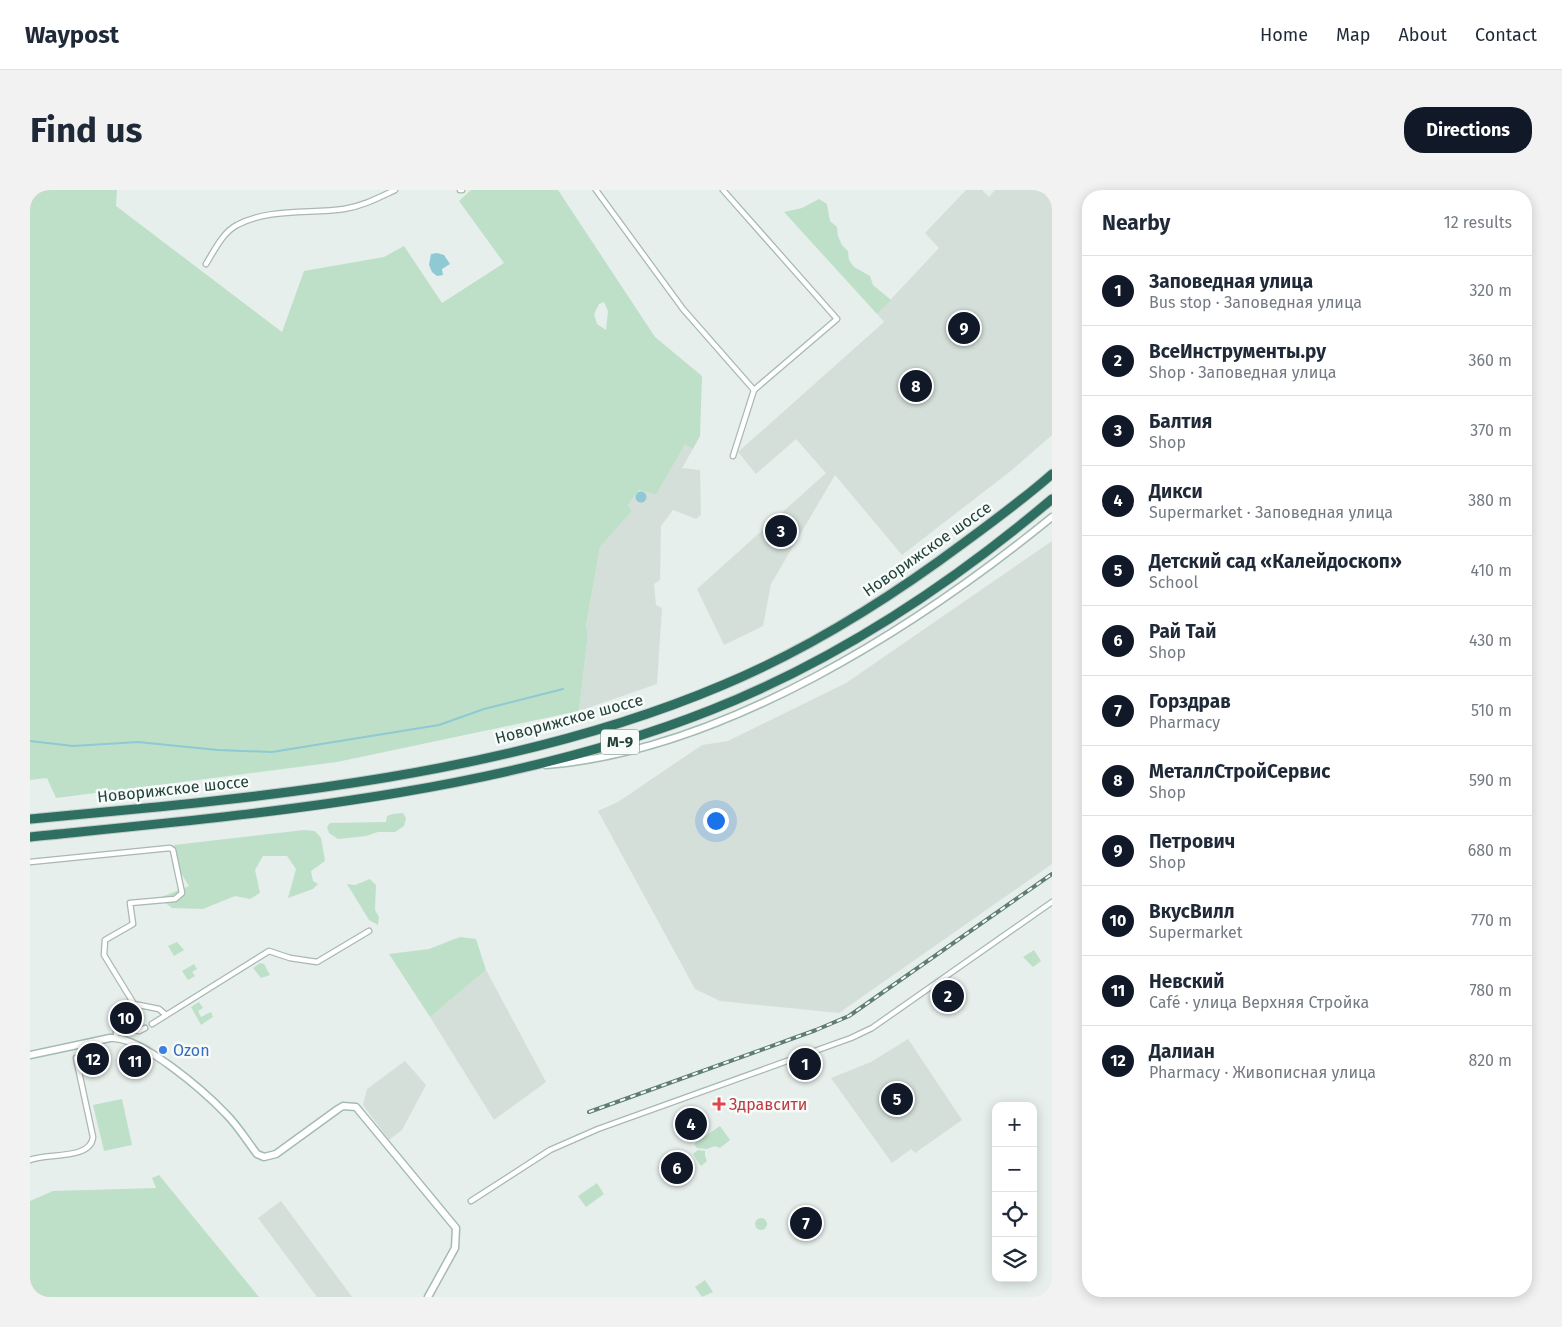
<!DOCTYPE html>
<html lang="en">
<head>
<meta charset="utf-8">
<style>
  :root { --surface:#fff; --page:#f2f2f3; --text:#1f2937; --muted:#747a83; --line:#e0e1e3; --accent:#111827 }
  body { margin:0; font-family:"Fira Sans",sans-serif; background:var(--page); color:var(--text) }
  .controls { position:absolute; right:15px; bottom:15px; display:grid; overflow:hidden; border-radius:10px; box-shadow:0 2px 12px #0003 }
  .controls button { width:45px; height:45px; display:grid; place-items:center; padding:0; border:0; border-bottom:1px solid var(--line); background:var(--surface); color:var(--text); font:25px sans-serif }
  .you { position:absolute; left:685px; top:630px; width:18px; height:18px; margin:-12px; border:4px solid #fff; border-radius:50%; background:#1a73e8; box-shadow:0 0 0 8px #1a73e833 }
  .badge { display:grid; place-items:center; width:32px; height:32px; border-radius:50%; background:var(--accent); color:#fff; font-size:16px; font-weight:700 }
  .pin { position:absolute; translate:-50% -50%; border:2px solid #fff; box-shadow:0 1px 5px #0006 }
  .list { margin:0; padding:0; list-style:none }
  h2 { display:flex; justify-content:space-between; align-items:center; height:65px; margin:0; padding:0 20px; font-size:21px }
  h2 small { font-size:16px; font-weight:400; color:var(--muted) }
  .list li { display:grid; grid-template-columns:32px 1fr auto; gap:15px; align-items:center; box-sizing:border-box; height:70px; padding:0 20px; border-top:1px solid var(--line) }
  .list b { display:block; font-size:19px; white-space:nowrap }
  .list p { margin:0; font-size:16px; white-space:nowrap; color:var(--muted) }
  .list em { font-size:16px; font-style:normal; color:var(--muted) }
  .icon { flex:none; width:28px; height:28px; fill:none; stroke:currentColor; stroke-width:2; stroke-linecap:round; stroke-linejoin:round }
  .map { position:relative; flex:none; width:1022px; height:1107px; overflow:hidden; border-radius:20px }
  header { display:flex; align-items:center; gap:30px; box-sizing:border-box; height:70px; padding:0 25px; background:var(--surface); border-bottom:1px solid var(--line) }
  header strong { font-size:24px }
  nav { display:flex; gap:28px; margin-inline-start:auto; font-size:18px }
  .intro { display:flex; align-items:center; justify-content:space-between; box-sizing:border-box; height:120px; padding:0 30px }
  h1 { margin:0; font-size:35px }
  .button { padding:12px 22px; border-radius:20px; background:var(--accent); color:#fff; font-size:18px; font-weight:700 }
  main { display:flex; gap:30px; padding:0 30px }
  aside { flex:1; background:var(--surface); border-radius:20px; box-shadow:0 2px 12px #0003 }
  .map>svg:first-child { display:block }
</style>
</head>
<body>
<header>
<strong>Waypost</strong>
<nav><a>Home</a><a>Map</a><a>About</a><a>Contact</a></nav>
</header>
<div class="intro"><h1>Find us</h1><a class="button">Directions</a></div>
<main>
<div class="map">
<svg width="1022" height="1107" viewBox="0 0 1022 1107">
  <rect width="100%" height="100%" fill="#e6efeb"/>
  <g fill="#d4dfda">
    <path d="M 936,0 L 952,0 L 959,7 L 965,0 L 1022,0 L 1022,245 L 982,280 L 872,365 L 805,285 L 741,394 L 733,436 L 694,455 L 667,399 L 796,283 L 766,249 L 726,284 L 708,262 L 854,132 L 847,124 L 909,58 L 895,43 Z"/>
    <path d="M 655,253 L 663,259 L 652,278 L 670,280 L 671,325 L 666,329 L 643,320 L 631,336 L 630,390 L 624,394 L 626,415 L 632,418 L 627,494 L 549,521 L 558,444 L 556,437 L 570,357 L 602,321 L 598,315 L 609,300 L 626,305 Z"/>
    <path d="M 1022,351 L 1022,674 L 809,823 L 690,811 L 665,799 L 568,621 L 588,612 L 672,555 L 698,551 L 816,493 Z"/>
    <path d="M 456,780 L 516,892 L 464,930 L 400,827 Z"/>
    <path d="M 878,849 L 932,930 L 885,963 L 881,959 L 862,973 L 801,888 L 841,872 Z"/>
    <path d="M 375,871 L 396,895 L 372,940 L 359,950 L 333,915 L 337,899 Z"/>
    <path d="M 251,1011 L 322,1107 L 287,1107 L 228,1028 Z"/>
  </g>
  <g fill="#bfe0c8" fill-rule="evenodd">
    <path d="M 0,0 L 87,0 L 86,16 L 252,142 L 274,81 L 354,67 L 374,56 L 412,113 L 474,73 L 429,11 L 441,0 L 528,0 L 625,147 L 672,186 L 670,246 L 663,259 L 655,254 L 626,305 L 609,300 L 598,315 L 602,321 L 570,357 L 556,436 L 558,444 L 549,521 L 307,572 L 26,608 L 17,588 L 0,590 ZM 574,112 L 578,121 L 576,140 L 567,134 L 564,124 L 569,114 Z"/>
    <path d="M 789,9 L 797,14 L 800,31 L 807,37 L 808,46 L 812,55 L 818,61 L 819,70 L 824,77 L 840,86 L 843,95 L 861,110 L 847,124 L 754,22 L 772,18 Z"/>
    <path d="M 373,623 L 376,628 L 374,636 L 365,642 L 348,642 L 336,646 L 308,649 L 299,643 L 297,637 L 300,633 L 356,632 L 357,626 L 363,624 Z"/>
    <path d="M 274,640 L 285,641 L 291,648 L 295,671 L 281,681 L 283,691 L 288,694 L 283,699 L 258,708 L 266,679 L 257,666 L 233,666 L 225,680 L 230,703 L 220,709 L 205,706 L 173,719 L 142,718 L 129,708 L 159,696 L 149,680 L 144,655 Z"/>
    <path d="M 340,689 L 346,695 L 345,720 L 349,727 L 348,735 L 339,730 L 317,694 L 325,695 Z"/>
    <path d="M 430,747 L 446,749 L 456,780 L 400,827 L 359,764 L 399,759 Z"/>
    <path d="M 147,752 L 154,760 L 144,766 L 138,756 Z"/>
    <path d="M 1004,760 L 1011,771 L 1003,777 L 993,767 Z"/>
    <path d="M 230,773 L 234,774 L 240,785 L 231,788 L 223,778 Z"/>
    <path d="M 164,774 L 167,779 L 162,782 L 165,786 L 158,790 L 152,781 Z"/>
    <path d="M 169,812 L 173,818 L 168,821 L 171,827 L 181,822 L 183,827 L 171,835 L 161,817 Z"/>
    <path d="M 92,909 L 102,955 L 74,961 L 63,915 Z"/>
    <path d="M 690,936 L 700,950 L 690,958 L 685,956 L 677,959 L 667,958 L 664,954 Z"/>
    <path d="M 668,960 L 675,961 L 675,966 L 677,971 L 671,976 L 663,964 Z"/>
    <path d="M 129,985 L 229,1107 L 0,1107 L 0,1011 L 23,1001 L 126,998 L 122,988 Z"/>
    <path d="M 567,993 L 574,1004 L 556,1017 L 548,1006 Z"/>
    <circle cx="731" cy="1034" r="6"/>
    <path d="M 675,1090 L 683,1102 L 672,1107 L 665,1097 Z"/>
  </g>
  <g fill="#8ec9d4">
    <path d="M 407,63 L 414,65 L 420,74 L 412,79 L 413,85 L 407,86 L 402,82 L 399,75 L 401,64 Z"/>
    <circle cx="611" cy="307" r="5.5"/>
  </g>
  <g fill="none" stroke-linecap="round" stroke-linejoin="round">
    <path stroke="#8ec9d4" stroke-width="2" d="M 0,551 L 43,556 L 108,552 L 188,560 L 242,562 L 409,535 L 454,519 L 533,499"/>
    <g stroke="#a8b8b2" stroke-width="7">
      <g id="street">
        <path d="M 430,0 L 432,0"/>
        <path d="M 566,0 L 653,119 L 724,200 L 703,266"/>
        <path d="M 693,0 L 807,129 L 724,200"/>
        <path d="M 176,74 C 184,61 193,42 207,35 C 239,18 280,24 314,19 C 333,16 348,8 365,0"/>
        <path d="M 0,672 L 140,658 L 143,660 L 152,703 L 145,709 L 100,713 L 103,734 L 75,750 L 74,765 L 104,814 L 129,819 L 136,825"/>
        <path d="M 122,834 L 239,761 L 260,768 L 287,772 L 339,741"/>
        <path d="M 86,847 L 86,841 L 90,837 L 109,841 L 115,838"/>
        <path d="M 0,970 C 17,963 61,970 63,947 L 46,868"/>
        <path d="M 441,1011 L 520,960 L 568,939 L 821,848 L 842,838 L 1022,712"/>
      </g>
    </g>
    <g stroke="#a4bbb3" stroke-width="9">
      <g id="secondary">
        <path d="M 516,575 C 693,561 887,437 1022,327"/>
        <path d="M 0,865 L 80,848 C 110,845 175,902 196,924 C 208,936 217,951 227,964 L 234,967 L 246,964 L 308,919 L 313,916 L 326,917 L 426,1038 L 425,1058 L 398,1107"/>
      </g>
    </g>
    <g stroke="#c2cac8" stroke-width="11">
      <g id="highway">
        <path d="M 0,629 C 229,608 479,586 693,495 C 779,459 860,408 935,352 C 965,330 995,308 1022,284"/>
        <path d="M 0,647 C 225,624 470,604 681,520 C 807,470 919,396 1022,309"/>
      </g>
    </g>
    <use href="#street" stroke="#fff" stroke-width="4.5"/>
    <use href="#secondary" stroke="#fff" stroke-width="6"/>
    <use href="#highway" stroke="#2f6f62" stroke-width="9"/>
    <g stroke="#5f7d75" stroke-width="4">
      <path id="rail" d="M 559,922 L 786,840 L 819,826 L 1022,684"/>
    </g>
    <use href="#rail" stroke="#f7fbf9" stroke-width="2" stroke-dasharray="5.5" stroke-linecap="butt"/>
  </g>
  <circle fill="#3f7fe0" stroke="#f7fbf9" stroke-width="2" cx="133" cy="860" r="5"/>
  <path fill="#e0444e" stroke="#f7fbf9" stroke-width="2" d="M686.5 906.5h5v5h5v5h-5v5h-5v-5h-5v-5h5z"/>
  <g text-anchor="middle" dominant-baseline="central" stroke-width="5" stroke-linejoin="round" paint-order="stroke">
    <rect fill="#f7fbf9" stroke="#637a73" stroke-width="1" x="571" y="539.5" width="38" height="25" rx="4"/>
    <g font-size="15" font-weight="bold" fill="#24423a">
      <text x="590" y="552">М-9</text>
    </g>
    <g font-size="16" fill="#24423a" stroke="#f7fbf9">
      <text transform="translate(897 359) rotate(-35)">Новорижское шоссе</text>
      <text transform="translate(539 529) rotate(-15)">Новорижское шоссе</text>
      <text transform="translate(143 599) rotate(-6)">Новорижское шоссе</text>
    </g>
    <g font-size="16" fill="#366cbe" stroke="#f7fbf9" text-anchor="start">
      <text x="143" y="860">Ozon</text>
    </g>
    <g font-size="16" fill="#be3a42" stroke="#f7fbf9" text-anchor="start">
      <text x="699" y="914">Здравсити</text>
    </g>
  </g>
</svg>
<div class="controls">
<button>+</button>
<button>−</button>
<button><svg class="icon" aria-label="locate" viewBox="0 0 24 24"><circle cx="12" cy="12" r="6"/><path d="M12 2v4M12 18v4M2 12h4M18 12h4"/></svg></button>
<button><svg class="icon" aria-label="layers" viewBox="0 0 24 24"><path d="M12 4l9 5-9 5-9-5zM3 14l9 5 9-5"/></svg></button>
</div>
<div class="you"></div>
<div class="pin badge" style="left:775px;top:874px">1</div>
<div class="pin badge" style="left:918px;top:806px">2</div>
<div class="pin badge" style="left:751px;top:341px">3</div>
<div class="pin badge" style="left:661px;top:934px">4</div>
<div class="pin badge" style="left:867px;top:909px">5</div>
<div class="pin badge" style="left:647px;top:978px">6</div>
<div class="pin badge" style="left:776px;top:1033px">7</div>
<div class="pin badge" style="left:886px;top:196px">8</div>
<div class="pin badge" style="left:934px;top:138px">9</div>
<div class="pin badge" style="left:96px;top:828px">10</div>
<div class="pin badge" style="left:105px;top:871px">11</div>
<div class="pin badge" style="left:63px;top:869px">12</div>
</div>
<aside>
<h2>Nearby<small>12 results</small></h2>
<ul class="list">
<li><span class="badge">1</span><div><b>Заповедная улица</b><p>Bus stop · Заповедная улица</p></div><em>320 m</em></li>
<li><span class="badge">2</span><div><b>ВсеИнструменты.ру</b><p>Shop · Заповедная улица</p></div><em>360 m</em></li>
<li><span class="badge">3</span><div><b>Балтия</b><p>Shop</p></div><em>370 m</em></li>
<li><span class="badge">4</span><div><b>Дикси</b><p>Supermarket · Заповедная улица</p></div><em>380 m</em></li>
<li><span class="badge">5</span><div><b>Детский сад «Калейдоскоп»</b><p>School</p></div><em>410 m</em></li>
<li><span class="badge">6</span><div><b>Рай Тай</b><p>Shop</p></div><em>430 m</em></li>
<li><span class="badge">7</span><div><b>Горздрав</b><p>Pharmacy</p></div><em>510 m</em></li>
<li><span class="badge">8</span><div><b>МеталлСтройСервис</b><p>Shop</p></div><em>590 m</em></li>
<li><span class="badge">9</span><div><b>Петрович</b><p>Shop</p></div><em>680 m</em></li>
<li><span class="badge">10</span><div><b>ВкусВилл</b><p>Supermarket</p></div><em>770 m</em></li>
<li><span class="badge">11</span><div><b>Невский</b><p>Café · улица Верхняя Стройка</p></div><em>780 m</em></li>
<li><span class="badge">12</span><div><b>Далиан</b><p>Pharmacy · Живописная улица</p></div><em>820 m</em></li>
</ul>
</aside>
</main>
</body>
</html>
